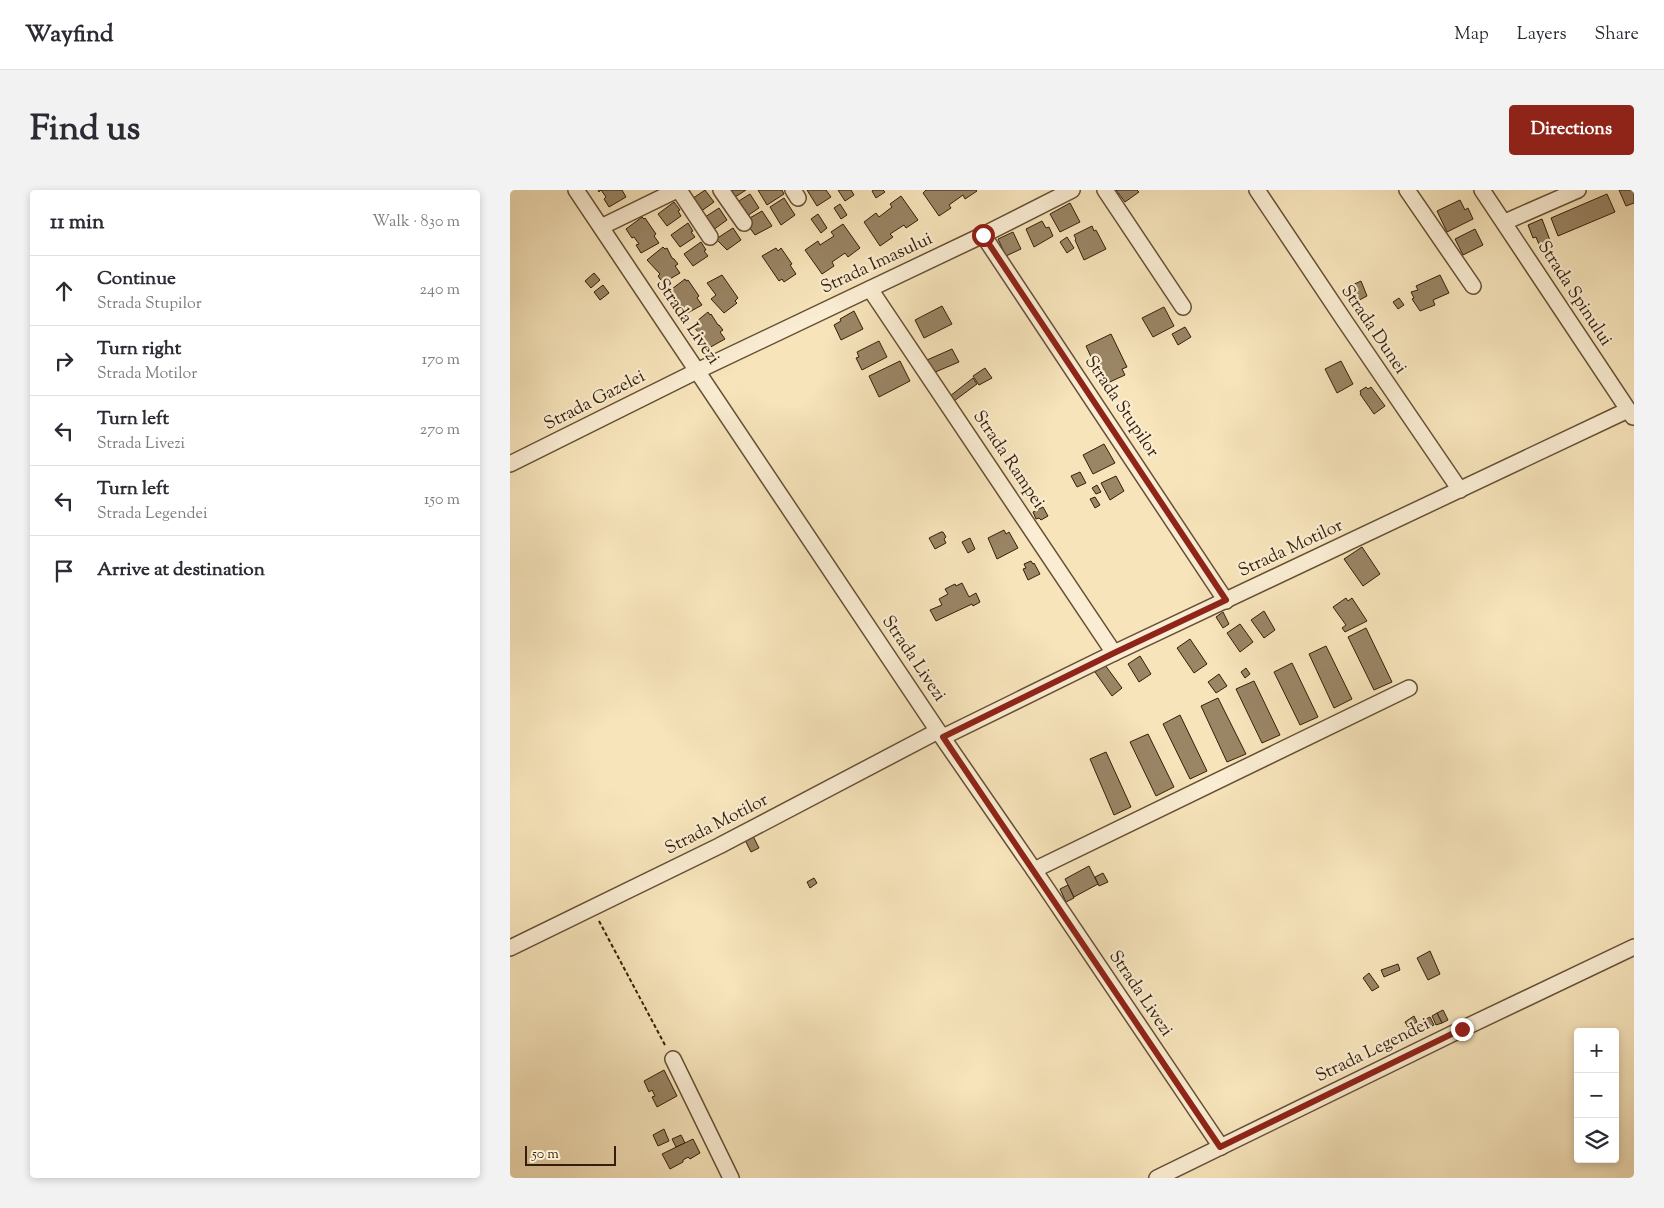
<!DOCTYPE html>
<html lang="en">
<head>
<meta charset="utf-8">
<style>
  :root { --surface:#fff; --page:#f2f2f3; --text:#2b2b33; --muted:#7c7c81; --line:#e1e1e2; --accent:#8f2418 }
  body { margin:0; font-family:"Sorts Mill Goudy",serif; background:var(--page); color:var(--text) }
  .controls { position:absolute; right:15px; bottom:15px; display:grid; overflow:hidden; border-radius:5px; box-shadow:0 2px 8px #0003 }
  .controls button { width:45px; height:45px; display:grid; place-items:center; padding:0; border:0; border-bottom:1px solid var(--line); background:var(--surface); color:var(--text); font:25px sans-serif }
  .scale { position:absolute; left:15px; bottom:12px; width:91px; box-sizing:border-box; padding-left:5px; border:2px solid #351f08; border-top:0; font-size:14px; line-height:18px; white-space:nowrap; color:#351f08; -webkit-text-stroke:4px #faedd3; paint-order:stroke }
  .stop { position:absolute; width:15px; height:15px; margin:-11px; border:4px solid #8f2418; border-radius:50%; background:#fff }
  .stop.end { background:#8f2418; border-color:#fff; box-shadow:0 1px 5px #0008 }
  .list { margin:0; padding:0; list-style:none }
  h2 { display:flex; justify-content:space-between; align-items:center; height:65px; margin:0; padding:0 20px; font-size:21px }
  h2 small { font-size:16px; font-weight:400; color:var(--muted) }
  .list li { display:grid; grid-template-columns:32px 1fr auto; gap:15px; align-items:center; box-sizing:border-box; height:70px; padding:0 20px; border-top:1px solid var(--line) }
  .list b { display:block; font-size:19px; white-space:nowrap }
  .list p { margin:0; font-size:16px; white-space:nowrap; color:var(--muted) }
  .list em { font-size:16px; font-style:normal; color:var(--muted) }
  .icon { flex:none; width:28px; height:28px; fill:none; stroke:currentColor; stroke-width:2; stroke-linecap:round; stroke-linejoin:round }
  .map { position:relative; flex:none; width:1124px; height:988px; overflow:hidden; border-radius:5px }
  header { display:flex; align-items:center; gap:30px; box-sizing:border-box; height:70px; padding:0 25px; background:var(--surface); border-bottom:1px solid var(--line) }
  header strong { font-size:24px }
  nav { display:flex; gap:28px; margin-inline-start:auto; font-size:18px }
  .intro { display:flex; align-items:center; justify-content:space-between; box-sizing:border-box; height:120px; padding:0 30px }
  h1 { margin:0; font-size:35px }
  .button { padding:12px 22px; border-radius:5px; background:var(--accent); color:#fff; font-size:18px; font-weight:700 }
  main { display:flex; gap:30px; padding:0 30px }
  aside { flex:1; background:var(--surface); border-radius:5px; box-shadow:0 2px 8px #0003 }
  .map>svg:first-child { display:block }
</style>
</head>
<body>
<header>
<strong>Wayfind</strong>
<nav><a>Map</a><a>Layers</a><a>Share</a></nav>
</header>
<div class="intro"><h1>Find us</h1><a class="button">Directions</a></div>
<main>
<aside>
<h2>11 min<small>Walk · 830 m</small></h2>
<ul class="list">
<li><svg class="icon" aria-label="ahead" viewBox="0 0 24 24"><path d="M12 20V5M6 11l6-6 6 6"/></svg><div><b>Continue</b><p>Strada Stupilor</p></div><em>240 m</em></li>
<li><svg class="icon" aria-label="right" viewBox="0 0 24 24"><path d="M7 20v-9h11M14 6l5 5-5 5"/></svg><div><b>Turn right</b><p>Strada Motilor</p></div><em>170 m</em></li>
<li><svg class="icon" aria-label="left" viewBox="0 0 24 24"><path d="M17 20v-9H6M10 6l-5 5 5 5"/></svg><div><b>Turn left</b><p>Strada Livezi</p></div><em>270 m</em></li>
<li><svg class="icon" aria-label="left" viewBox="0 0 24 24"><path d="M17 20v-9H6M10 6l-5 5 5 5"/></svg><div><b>Turn left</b><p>Strada Legendei</p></div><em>150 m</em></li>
<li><svg class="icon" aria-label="arrive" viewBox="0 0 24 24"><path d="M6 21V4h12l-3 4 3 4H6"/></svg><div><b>Arrive at destination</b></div></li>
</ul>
</aside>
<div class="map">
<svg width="1124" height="988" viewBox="0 0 1124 988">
  <rect width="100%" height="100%" fill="#f7e4bb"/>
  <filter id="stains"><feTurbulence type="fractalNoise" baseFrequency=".004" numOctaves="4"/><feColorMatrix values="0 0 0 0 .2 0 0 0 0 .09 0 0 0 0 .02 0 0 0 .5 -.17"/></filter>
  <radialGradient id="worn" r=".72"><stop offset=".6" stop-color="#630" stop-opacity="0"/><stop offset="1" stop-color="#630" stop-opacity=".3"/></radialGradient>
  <g fill="#9a8565" stroke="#351f08">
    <path d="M 88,0 L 112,0 L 116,7 L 99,17 L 94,9 L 96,7 L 91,0 L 89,2 Z"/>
    <path d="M 195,0 L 204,12 L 190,22 L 179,11 Z"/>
    <path d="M 214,0 L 236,0 L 222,9 Z"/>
    <path d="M 248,0 L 272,0 L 274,4 L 257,15 Z"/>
    <path d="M 297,0 L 316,0 L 321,7 L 307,16 Z"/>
    <path d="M 328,0 L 341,0 L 344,5 L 335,11 Z"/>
    <path d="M 364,0 L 373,0 L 375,2 L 366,8 L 362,1 Z"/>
    <path d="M 416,0 L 466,0 L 467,1 L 455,9 L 453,5 L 439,15 L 441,18 L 429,26 L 413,3 Z"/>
    <path d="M 606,0 L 627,0 L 629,2 L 615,12 Z"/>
    <path d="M 1109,0 L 1124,0 L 1124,13 L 1116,16 Z"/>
    <path d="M 240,4 L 249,18 L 237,26 L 224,14 Z"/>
    <path d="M 1097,4 L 1105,22 L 1048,46 L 1041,28 Z"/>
    <path d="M 391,6 L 408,30 L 396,38 L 394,35 L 380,44 L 383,47 L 370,56 L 354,32 L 366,23 L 369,27 L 382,17 L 380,14 Z"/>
    <path d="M 274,8 L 285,25 L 271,35 L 260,17 Z"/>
    <path d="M 950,10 L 955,20 L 958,18 L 963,29 L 937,42 L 927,21 Z"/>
    <path d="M 164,12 L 170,20 L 168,21 L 171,26 L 157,36 L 148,24 Z"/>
    <path d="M 560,13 L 570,32 L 550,42 L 540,24 Z"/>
    <path d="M 330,14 L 337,25 L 331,29 L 324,18 Z"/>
    <path d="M 209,18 L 217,30 L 203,40 L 192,29 Z"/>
    <path d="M 252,21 L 262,36 L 245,45 L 236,33 L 238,29 Z"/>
    <path d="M 308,24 L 317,38 L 311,43 L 301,29 Z"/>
    <path d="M 132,27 L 134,29 L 135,28 L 146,44 L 144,46 L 149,53 L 131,63 L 126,55 L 129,54 L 124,47 L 122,48 L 116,39 Z"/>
    <path d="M 1032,29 L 1041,53 L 1030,57 L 1026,47 L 1023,48 L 1018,35 Z"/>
    <path d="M 532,31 L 536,38 L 539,37 L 543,46 L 524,57 L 516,39 Z"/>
    <path d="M 178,33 L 183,41 L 181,42 L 185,47 L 170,57 L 161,45 Z"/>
    <path d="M 333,34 L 350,58 L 338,67 L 335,63 L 322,72 L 324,76 L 312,84 L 295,60 L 308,51 L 310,55 L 324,46 L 321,42 Z"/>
    <path d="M 582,36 L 584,41 L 586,40 L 596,59 L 574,70 L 565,50 L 566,49 L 564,45 Z"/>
    <path d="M 223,38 L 231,50 L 217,60 L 206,49 Z"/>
    <path d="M 965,39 L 973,55 L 953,65 L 945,49 Z"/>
    <path d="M 503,42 L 511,59 L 496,66 L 488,49 Z"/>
    <path d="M 557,47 L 564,58 L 557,63 L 550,52 Z"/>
    <path d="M 191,52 L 196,60 L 194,61 L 198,66 L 183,76 L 174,64 Z"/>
    <path d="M 153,57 L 155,59 L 157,58 L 162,68 L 164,69 L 168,74 L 165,76 L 170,83 L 153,93 L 148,86 L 150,84 L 137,70 Z"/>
    <path d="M 266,58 L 268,61 L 271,58 L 282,74 L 280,75 L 286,84 L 274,92 L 272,89 L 269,91 L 252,66 Z"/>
    <path d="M 84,83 L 90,90 L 81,98 L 75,91 Z"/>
    <path d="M 212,85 L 228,108 L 225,111 L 227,113 L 214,123 L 201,109 L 206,105 L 197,93 Z"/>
    <path d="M 930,85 L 939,103 L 923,110 L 925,115 L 910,121 L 902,109 L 904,108 L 901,102 L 908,100 L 906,96 Z"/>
    <path d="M 175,89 L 176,91 L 178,90 L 189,106 L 187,108 L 192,115 L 174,125 L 169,117 L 171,116 L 166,109 L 164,110 L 158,102 Z"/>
    <path d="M 851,91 L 857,106 L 842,114 L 834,99 Z"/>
    <path d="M 93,95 L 99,103 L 90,110 L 84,102 Z"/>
    <path d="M 889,108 L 894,115 L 888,119 L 883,112 Z"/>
    <path d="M 432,116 L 442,134 L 414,148 L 405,130 Z"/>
    <path d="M 654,117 L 664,136 L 643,147 L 632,128 Z"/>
    <path d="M 344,121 L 353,139 L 331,150 L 324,135 L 331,131 L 330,129 Z"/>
    <path d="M 198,122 L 200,125 L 201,124 L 208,135 L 209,135 L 213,140 L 210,142 L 215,149 L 197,159 L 192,151 L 195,150 L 182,135 Z"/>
    <path d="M 675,137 L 681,147 L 668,155 L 662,144 Z"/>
    <path d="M 601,144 L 617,177 L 612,179 L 615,185 L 591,196 L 585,183 L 588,182 L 576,156 Z"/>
    <path d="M 369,151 L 377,167 L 352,180 L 346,168 L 349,167 L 347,162 Z"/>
    <path d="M 442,159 L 449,172 L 423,183 L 417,170 Z"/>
    <path d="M 390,171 L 400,191 L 369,207 L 359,186 Z"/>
    <path d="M 831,171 L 843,194 L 827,203 L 815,179 Z"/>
    <path d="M 475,178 L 482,188 L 469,195 L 463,186 Z"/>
    <path d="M 463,188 L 467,194 L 444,211 L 440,206 Z"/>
    <path d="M 856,197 L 858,199 L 861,197 L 875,216 L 864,224 L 850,204 L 851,203 L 850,201 Z"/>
    <path d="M 594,254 L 605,273 L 583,284 L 573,265 Z"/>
    <path d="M 570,282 L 576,293 L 567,297 L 561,286 Z"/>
    <path d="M 606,286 L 614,301 L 600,310 L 591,293 Z"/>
    <path d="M 587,295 L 591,302 L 586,304 L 582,298 Z"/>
    <path d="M 585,307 L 590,315 L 585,318 L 580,309 Z"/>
    <path d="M 533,317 L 538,326 L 531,330 L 529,328 L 526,329 L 523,322 Z"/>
    <path d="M 494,340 L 496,344 L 499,342 L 508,358 L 487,369 L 478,348 Z"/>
    <path d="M 431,342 L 433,342 L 436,347 L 434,349 L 436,353 L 425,359 L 419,348 Z"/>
    <path d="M 460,348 L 465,359 L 458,363 L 452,352 Z"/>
    <path d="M 852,357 L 870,384 L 853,396 L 834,369 Z"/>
    <path d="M 521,371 L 523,374 L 524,373 L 530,384 L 518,390 L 513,379 L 516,378 L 514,374 Z"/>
    <path d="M 452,393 L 459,407 L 466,403 L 470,412 L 463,416 L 462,414 L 426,431 L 420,420 L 432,415 L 429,409 L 438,404 L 435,399 L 445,394 L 446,396 Z"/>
    <path d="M 836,408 L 838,411 L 842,408 L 857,431 L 835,442 L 832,438 L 836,435 L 823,417 Z"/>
    <path d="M 754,421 L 765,440 L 754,448 L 741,430 Z"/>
    <path d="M 713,422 L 719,434 L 713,438 L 706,427 Z"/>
    <path d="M 730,434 L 743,452 L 730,462 L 717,443 Z"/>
    <path d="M 856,438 L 882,492 L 864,500 L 838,447 Z"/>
    <path d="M 680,449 L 697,474 L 684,483 L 667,458 Z"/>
    <path d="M 816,456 L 842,509 L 824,518 L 799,464 Z"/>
    <path d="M 630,466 L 641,484 L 629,492 L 618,474 Z"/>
    <path d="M 782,473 L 808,527 L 790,535 L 764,482 Z"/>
    <path d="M 595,475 L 612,498 L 602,506 L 585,482 Z"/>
    <path d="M 736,478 L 740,484 L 735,488 L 731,482 Z"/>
    <path d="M 709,484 L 717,496 L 706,503 L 698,492 Z"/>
    <path d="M 744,491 L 770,545 L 752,553 L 726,499 Z"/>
    <path d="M 708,508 L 736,564 L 717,572 L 691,516 Z"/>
    <path d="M 670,525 L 697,581 L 680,589 L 653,534 Z"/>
    <path d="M 638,544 L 664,597 L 646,606 L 620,552 Z"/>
    <path d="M 596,562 L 621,617 L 604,625 L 580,569 Z"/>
    <path d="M 243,646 L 249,658 L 241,662 L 235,650 Z"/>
    <path d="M 579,676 L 588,694 L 564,707 L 555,689 Z"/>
    <path d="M 593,683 L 598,692 L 589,696 L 585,687 Z"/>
    <path d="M 304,688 L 307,693 L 300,698 L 297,692 Z"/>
    <path d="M 558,695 L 564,708 L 556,712 L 550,699 Z"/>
    <path d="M 920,761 L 930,784 L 918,790 L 907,768 Z"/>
    <path d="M 888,774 L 890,780 L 874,787 L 871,780 Z"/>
    <path d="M 859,783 L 869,797 L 862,801 L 853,788 Z"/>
    <path d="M 933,820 L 938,830 L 932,833 L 927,823 Z"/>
    <path d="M 927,823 L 932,833 L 926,835 L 922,826 Z"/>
    <path d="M 904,826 L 907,832 L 898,837 L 895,832 Z"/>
    <path d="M 920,827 L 924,835 L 918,838 L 914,830 Z"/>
    <path d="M 154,880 L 167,906 L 147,917 L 142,907 L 145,906 L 142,900 L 139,902 L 134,891 Z"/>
    <path d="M 154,939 L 159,951 L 148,956 L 143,945 Z"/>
    <path d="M 171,945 L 175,953 L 166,957 L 162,949 Z"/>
    <path d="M 183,949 L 190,963 L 180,969 L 178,967 L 173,970 L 173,972 L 160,979 L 152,964 Z"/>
  </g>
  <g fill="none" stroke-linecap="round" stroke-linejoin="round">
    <g stroke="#665035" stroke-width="18">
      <g id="minor">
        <path d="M 66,0 L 428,541 L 524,680 L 711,957"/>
        <path d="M 169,0 L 200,47"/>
        <path d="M 211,0 L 234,33"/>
        <path d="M 283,0 L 288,8"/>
        <path d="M 595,0 L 673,117"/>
        <path d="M 747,0 L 834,130 L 950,300"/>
        <path d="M 897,0 L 963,96"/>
        <path d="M 972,0 L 1123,227"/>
        <path d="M 995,32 L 1068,0"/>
        <path d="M 91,37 L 167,0"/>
        <path d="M 473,45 L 716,411"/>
        <path d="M 360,99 L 604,463"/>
        <path d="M 0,274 L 187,181 L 473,45 L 562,0"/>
        <path d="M 433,547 L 604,463 L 1118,220"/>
        <path d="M 524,680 L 899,498"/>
        <path d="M 0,758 L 209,656 L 428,541"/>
        <path d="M 163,869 L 221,988"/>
        <path d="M 647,988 L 952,839 L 1124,757"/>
      </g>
    </g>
    <path stroke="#351f08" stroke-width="2" stroke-dasharray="4 2.5" stroke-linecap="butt" d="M 89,731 L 156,857"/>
    <use href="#minor" stroke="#faedd3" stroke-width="15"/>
  </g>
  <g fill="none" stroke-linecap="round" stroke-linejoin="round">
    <path stroke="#8f2418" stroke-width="6" d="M 473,45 L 716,410 L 604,463 L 433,547 L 710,957 L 952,839"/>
  </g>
  <g text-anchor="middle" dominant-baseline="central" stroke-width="4.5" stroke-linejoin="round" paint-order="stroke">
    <g font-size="18" fill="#351f08" stroke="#faedd3">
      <text transform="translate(367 74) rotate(-25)">Strada Imasului</text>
      <text transform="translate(1064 104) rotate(57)">Strada Spinului</text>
      <text transform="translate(177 132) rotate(56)">Strada Livezi</text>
      <text transform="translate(863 140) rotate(56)">Strada Dunei</text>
      <text transform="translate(85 211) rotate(-27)">Strada Gazelei</text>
      <text transform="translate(611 217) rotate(56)">Strada Stupilor</text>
      <text transform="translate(498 270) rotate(56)">Strada Rampei</text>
      <text transform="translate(781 359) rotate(-25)">Strada Motilor</text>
      <text transform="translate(403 469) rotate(56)">Strada Livezi</text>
      <text transform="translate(207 635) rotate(-27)">Strada Motilor</text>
      <text transform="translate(630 804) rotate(56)">Strada Livezi</text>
      <text transform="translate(863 861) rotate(-26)">Strada Legendei</text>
    </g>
  </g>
  <rect width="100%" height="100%" filter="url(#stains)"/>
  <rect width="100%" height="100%" fill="url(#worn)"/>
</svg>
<div class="controls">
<button>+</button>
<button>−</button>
<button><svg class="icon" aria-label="layers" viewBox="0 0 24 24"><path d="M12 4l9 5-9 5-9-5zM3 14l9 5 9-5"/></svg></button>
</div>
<div class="scale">50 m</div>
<div class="stop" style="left:473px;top:45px"></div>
<div class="stop end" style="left:952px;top:839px"></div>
</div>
</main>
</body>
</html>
